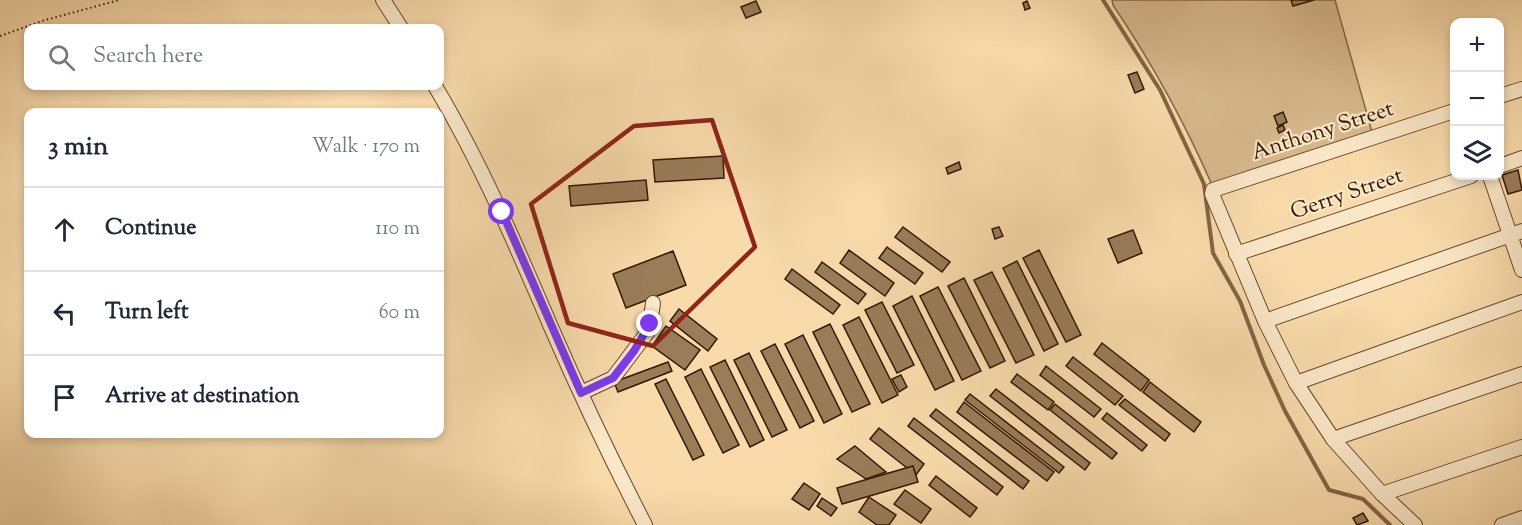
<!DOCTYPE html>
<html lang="en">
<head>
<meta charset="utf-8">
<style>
  :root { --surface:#fff; --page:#f2f2f3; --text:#1f2937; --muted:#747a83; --line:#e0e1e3 }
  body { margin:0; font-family:"Sorts Mill Goudy",serif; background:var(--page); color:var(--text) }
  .controls { position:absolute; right:18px; top:18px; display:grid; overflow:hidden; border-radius:12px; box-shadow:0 3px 9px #0003 }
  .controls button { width:54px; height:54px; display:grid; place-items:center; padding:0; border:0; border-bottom:2px solid var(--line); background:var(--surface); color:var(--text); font:30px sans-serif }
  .stop { position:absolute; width:18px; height:18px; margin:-14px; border:4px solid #7c3aed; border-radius:50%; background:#fff }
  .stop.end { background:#7c3aed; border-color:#fff; box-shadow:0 2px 6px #0008 }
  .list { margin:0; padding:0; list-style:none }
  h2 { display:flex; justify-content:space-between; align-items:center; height:78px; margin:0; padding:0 24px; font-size:26px }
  h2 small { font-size:20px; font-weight:400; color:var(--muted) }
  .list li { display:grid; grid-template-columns:39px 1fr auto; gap:18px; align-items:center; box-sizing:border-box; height:84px; padding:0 24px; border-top:2px solid var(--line) }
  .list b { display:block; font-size:22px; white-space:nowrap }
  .list em { font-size:20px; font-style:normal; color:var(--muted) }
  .icon { flex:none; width:33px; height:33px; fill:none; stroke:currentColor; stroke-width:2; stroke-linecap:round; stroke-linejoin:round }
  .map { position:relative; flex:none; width:1522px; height:525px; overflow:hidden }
  .search { position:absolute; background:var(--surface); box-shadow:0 3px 9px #0003; left:24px; top:24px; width:420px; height:66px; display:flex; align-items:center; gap:15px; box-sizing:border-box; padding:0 21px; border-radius:12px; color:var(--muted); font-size:22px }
  .panel { position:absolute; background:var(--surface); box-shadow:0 3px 9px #0003; left:24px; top:108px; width:420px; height:330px; border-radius:12px }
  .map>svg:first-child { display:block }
</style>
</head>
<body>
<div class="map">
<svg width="1522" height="525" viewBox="0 0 1522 525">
  <rect width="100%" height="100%" fill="#f8daab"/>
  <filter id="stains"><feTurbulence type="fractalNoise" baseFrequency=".00333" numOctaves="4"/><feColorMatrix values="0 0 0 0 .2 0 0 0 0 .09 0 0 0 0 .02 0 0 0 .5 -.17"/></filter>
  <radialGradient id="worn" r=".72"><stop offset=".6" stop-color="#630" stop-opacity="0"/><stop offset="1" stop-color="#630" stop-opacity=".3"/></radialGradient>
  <path fill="#d7b98e" stroke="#866848" stroke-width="1.5" d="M 1112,0 L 1335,0 L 1372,132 L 1212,185 C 1184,121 1152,63 1113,5 Z"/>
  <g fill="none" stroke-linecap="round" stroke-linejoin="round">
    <path stroke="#826444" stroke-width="4" d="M 1103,0 L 1160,90 L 1204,184 L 1213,253 L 1240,301 L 1264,365 L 1285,411 L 1329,490 L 1363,499 L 1390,525"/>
  </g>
  <g fill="#9a7c59" stroke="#351701" stroke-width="1.5">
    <path d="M 1291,0 L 1314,0 L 1293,6 Z"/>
    <path d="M 756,1 L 761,12 L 746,18 L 741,7 Z"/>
    <path d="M 1027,1 L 1030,8 L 1025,10 L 1023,3 Z"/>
    <path d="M 1137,72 L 1144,89 L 1135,93 L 1128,75 Z"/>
    <path d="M 1283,112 L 1287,122 L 1278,126 L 1274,116 Z"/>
    <path d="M 1283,125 L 1285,130 L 1279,133 L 1277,128 Z"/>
    <path d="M 723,156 L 724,178 L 655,182 L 653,160 Z"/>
    <path d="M 959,162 L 961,169 L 948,174 L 946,168 Z"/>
    <path d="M 1518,170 L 1522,190 L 1508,194 L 1502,175 Z"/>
    <path d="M 646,180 L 648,200 L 571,206 L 569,186 Z"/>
    <path d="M 903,227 L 950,262 L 942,272 L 895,237 Z"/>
    <path d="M 999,227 L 1003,236 L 995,239 L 992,229 Z"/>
    <path d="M 1133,230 L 1142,253 L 1118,263 L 1108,239 Z"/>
    <path d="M 887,247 L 923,273 L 915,284 L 879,258 Z"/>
    <path d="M 849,250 L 894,283 L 885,296 L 840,263 Z"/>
    <path d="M 1039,250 L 1081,335 L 1066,342 L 1023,258 Z"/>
    <path d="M 673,251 L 686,285 L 626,308 L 613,274 Z"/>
    <path d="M 1017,261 L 1058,344 L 1044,351 L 1003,268 Z"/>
    <path d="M 822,262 L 866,294 L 858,304 L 815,272 Z"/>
    <path d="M 792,269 L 840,305 L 833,314 L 785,279 Z"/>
    <path d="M 992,272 L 1034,355 L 1016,363 L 974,280 Z"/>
    <path d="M 964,278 L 1005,361 L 990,368 L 948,286 Z"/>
    <path d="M 938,287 L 981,371 L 962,380 L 920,296 Z"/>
    <path d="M 912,296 L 954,381 L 935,390 L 893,306 Z"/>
    <path d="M 882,302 L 914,365 L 897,373 L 865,310 Z"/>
    <path d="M 679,309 L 717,339 L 708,351 L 670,321 Z"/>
    <path d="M 859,317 L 898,395 L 882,403 L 843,325 Z"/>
    <path d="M 830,324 L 870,404 L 852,412 L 813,332 Z"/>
    <path d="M 666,326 L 700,350 L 685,370 L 652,346 Z"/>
    <path d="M 803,335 L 842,414 L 824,423 L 785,344 Z"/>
    <path d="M 1102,343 L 1149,380 L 1141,391 L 1094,354 Z"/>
    <path d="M 775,344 L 814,421 L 800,428 L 761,351 Z"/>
    <path d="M 749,353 L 787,430 L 772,437 L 734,360 Z"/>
    <path d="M 1073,357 L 1123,396 L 1115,405 L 1066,366 Z"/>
    <path d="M 725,360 L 764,440 L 750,447 L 710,367 Z"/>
    <path d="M 668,362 L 672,371 L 618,392 L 614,382 Z"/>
    <path d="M 1046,366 L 1101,409 L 1094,417 L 1040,375 Z"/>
    <path d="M 701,369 L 739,445 L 723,453 L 685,377 Z"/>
    <path d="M 1017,374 L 1054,402 L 1048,410 L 1011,382 Z"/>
    <path d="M 901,375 L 907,387 L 899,392 L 892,379 Z"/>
    <path d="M 666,379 L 704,455 L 693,460 L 655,384 Z"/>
    <path d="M 1150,382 L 1201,422 L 1194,432 L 1143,392 Z"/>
    <path d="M 996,389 L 1090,463 L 1085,470 L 990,396 Z"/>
    <path d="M 970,394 L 1064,467 L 1059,473 L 965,400 Z"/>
    <path d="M 1125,399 L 1170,434 L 1165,441 L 1119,405 Z"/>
    <path d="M 964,402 L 1054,472 L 1047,481 L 957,412 Z"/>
    <path d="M 1055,404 L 1117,453 L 1112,459 L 1050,410 Z"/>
    <path d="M 936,409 L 1029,481 L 1023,489 L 930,416 Z"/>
    <path d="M 1107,413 L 1147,445 L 1142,451 L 1102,419 Z"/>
    <path d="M 914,418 L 1003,487 L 997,495 L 908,426 Z"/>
    <path d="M 879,428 L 924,464 L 916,475 L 870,439 Z"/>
    <path d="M 855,446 L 886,472 L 866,479 L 837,459 Z"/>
    <path d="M 913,466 L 918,482 L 842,504 L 837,488 Z"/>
    <path d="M 936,476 L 977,508 L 970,517 L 929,485 Z"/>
    <path d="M 804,483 L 820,494 L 809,510 L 792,499 Z"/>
    <path d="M 905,490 L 931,509 L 921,523 L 894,504 Z"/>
    <path d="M 869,497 L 896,515 L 889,525 L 877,525 L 859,512 Z"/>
    <path d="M 822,498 L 837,508 L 831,516 L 817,506 Z"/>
    <path d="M 1363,513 L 1368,521 L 1357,525 L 1353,518 Z"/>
  </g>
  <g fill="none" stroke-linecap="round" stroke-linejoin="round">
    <g stroke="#66482c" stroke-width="16">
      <g id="minor">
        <path d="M 383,0 L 401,28"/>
        <path d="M 435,86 C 481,163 516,245 551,327 C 580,394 612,461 645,525"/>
        <path d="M 1500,96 L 1522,89"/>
        <path d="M 1500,166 L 1522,158"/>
        <path d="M 1490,176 L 1522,270"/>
        <path d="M 1236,254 L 1471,176"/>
        <path d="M 1265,321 L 1522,231"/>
        <path d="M 1296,383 L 1522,302"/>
        <path d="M 581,393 L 613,378 L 647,333 L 650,324 L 653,303"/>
        <path d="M 1333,439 L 1522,374"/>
        <path d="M 1382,494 L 1522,447"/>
        <path d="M 1415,525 L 1382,494 L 1333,439 L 1296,383 L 1265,321 L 1212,194 L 1213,190 L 1454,111"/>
        <path d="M 1502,525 L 1522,518"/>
      </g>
    </g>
    <path stroke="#351701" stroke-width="2" stroke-dasharray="1.5 3" stroke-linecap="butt" d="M 0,36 L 42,21 L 119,0"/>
    <use href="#minor" stroke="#fae7c8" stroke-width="14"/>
  </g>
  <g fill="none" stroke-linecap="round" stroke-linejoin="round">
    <path stroke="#7c3aed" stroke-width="8" d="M 502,212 L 581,393 L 613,378 L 634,351 L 650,324"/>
  </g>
  <path fill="none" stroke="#8f2418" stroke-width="4.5" stroke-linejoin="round" d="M 712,120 L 755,247 L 653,346 L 568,323 L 531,204 L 634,126 Z"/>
  <g text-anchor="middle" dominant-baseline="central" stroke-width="4.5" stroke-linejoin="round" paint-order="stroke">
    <g font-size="22" fill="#351701" stroke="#fae7c8">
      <text transform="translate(1323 132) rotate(-18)">Anthony Street</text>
      <text transform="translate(1347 195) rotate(-19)">Gerry Street</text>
    </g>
  </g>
  <rect width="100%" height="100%" filter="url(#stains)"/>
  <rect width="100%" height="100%" fill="url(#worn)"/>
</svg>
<div class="controls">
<button>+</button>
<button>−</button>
<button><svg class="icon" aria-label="layers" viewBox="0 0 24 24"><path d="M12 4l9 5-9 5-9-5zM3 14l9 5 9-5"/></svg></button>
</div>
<div class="stop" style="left:502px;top:212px"></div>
<div class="stop end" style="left:650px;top:324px"></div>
<div class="search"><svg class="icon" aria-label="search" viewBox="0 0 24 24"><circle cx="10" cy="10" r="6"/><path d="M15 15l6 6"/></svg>Search here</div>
<section class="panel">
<h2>3 min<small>Walk · 170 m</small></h2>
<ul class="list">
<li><svg class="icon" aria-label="ahead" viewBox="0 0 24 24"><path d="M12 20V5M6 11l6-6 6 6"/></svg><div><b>Continue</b></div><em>110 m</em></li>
<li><svg class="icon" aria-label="left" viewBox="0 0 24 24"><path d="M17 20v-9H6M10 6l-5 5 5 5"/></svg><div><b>Turn left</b></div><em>60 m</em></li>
<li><svg class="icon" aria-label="arrive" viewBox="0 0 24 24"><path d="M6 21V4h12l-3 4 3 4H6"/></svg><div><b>Arrive at destination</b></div></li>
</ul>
</section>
</div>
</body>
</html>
